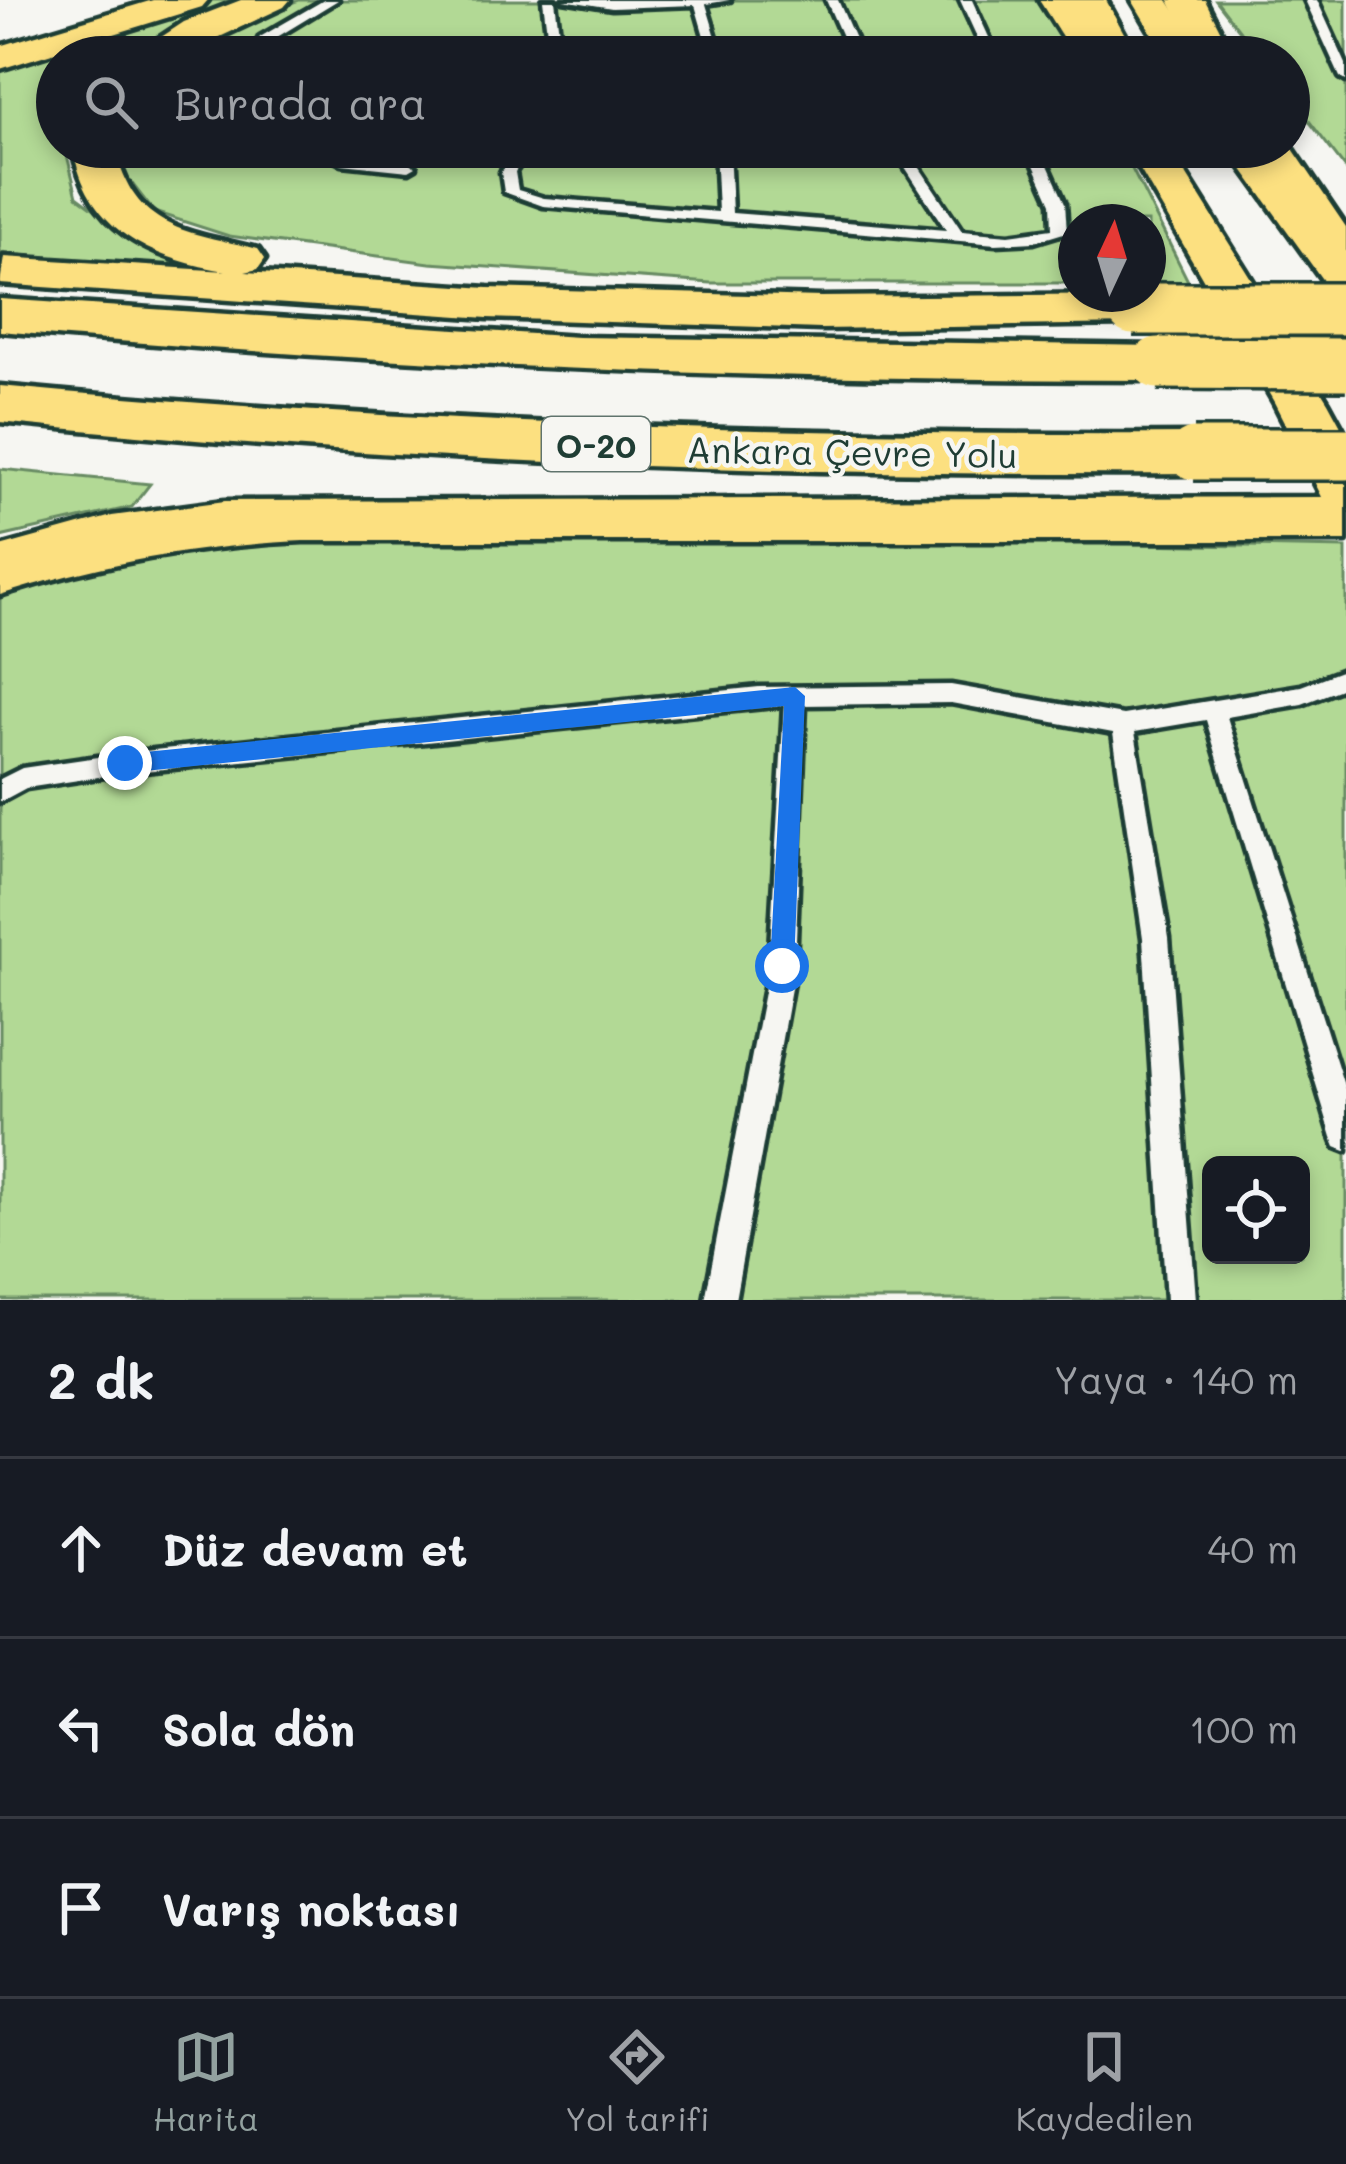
<!DOCTYPE html>
<html lang="tr">
<head>
<meta charset="utf-8">
<style>
  :root { --surface:#171b24; --page:#20242c; --text:#f1f3f6; --muted:#9ea1a6; --line:#363941; --accent:#92a19f }
  body { margin:0; font-family:Mali,sans-serif; background:var(--page); color:var(--text) }
  .controls { position:absolute; right:36px; bottom:36px; display:grid; overflow:hidden; border-radius:18px; box-shadow:0 6px 18px #0003 }
  .controls button { width:108px; height:108px; display:grid; place-items:center; padding:0; border:0; border-bottom:3px solid var(--line); background:var(--surface); color:var(--text); font:60px sans-serif }
  .compass { position:absolute; left:1058px; top:204px; width:108px; height:108px; border-radius:50%; background:var(--surface); box-shadow:0 6px 18px #0003; rotate:4deg }
  .stop { position:absolute; width:36px; height:36px; margin:-27px; border:9px solid #1a73e8; border-radius:50%; background:#fff }
  .stop.end { background:#1a73e8; border-color:#fff; box-shadow:0 3px 12px #0008 }
  .list { margin:0; padding:0; list-style:none }
  h2 { display:flex; justify-content:space-between; align-items:center; height:156px; margin:0; padding:0 48px; font-size:51px }
  h2 small { font-size:39px; font-weight:400; color:var(--muted) }
  .list li { display:grid; grid-template-columns:78px 1fr auto; gap:36px; align-items:center; box-sizing:border-box; height:180px; padding:0 48px; border-top:3px solid var(--line) }
  .list b { display:block; font-size:45px; white-space:nowrap }
  .list em { font-size:39px; font-style:normal; color:var(--muted) }
  .icon { flex:none; width:66px; height:66px; fill:none; stroke:currentColor; stroke-width:2; stroke-linecap:round; stroke-linejoin:round }
  .map { position:relative; flex:none; width:1346px; height:1300px; overflow:hidden }
  .search { position:absolute; background:var(--surface); box-shadow:0 6px 18px #0003; left:36px; right:36px; top:36px; height:132px; display:flex; align-items:center; gap:30px; box-sizing:border-box; padding:0 42px; border-radius:66px; color:var(--muted); font-size:45px }
  .sheet { height:696px; background:var(--surface) }
  nav { display:flex; justify-content:space-around; align-items:center; box-sizing:border-box; height:168px; border-top:3px solid var(--line); background:var(--surface); font-size:33px; color:var(--muted) }
  nav a { display:grid; justify-items:center; gap:6px }
  nav .on { color:var(--accent) }
  .map>svg:first-child { display:block }
</style>
</head>
<body>
<div class="map">
<svg width="1346" height="1300" viewBox="0 0 1346 1300">
  <rect width="100%" height="100%" fill="#f6f6f2"/>
  <filter id="ink" filterUnits="userSpaceOnUse"><feTurbulence type="fractalNoise" baseFrequency=".00833" numOctaves="2"/><feDisplacementMap in="SourceGraphic" scale="24" xChannelSelector="R" yChannelSelector="G"/><feConvolveMatrix kernelMatrix="1 2 1 2 8 2 1 2 1" color-interpolation-filters="sRGB"/></filter>
  <g filter="url(#ink)">
    <g fill="#b2d995" stroke="#688b64" stroke-width="3" fill-rule="evenodd">
      <path d="M 197,0 L 242,0 L 200,15 L 126,57 L 57,57 L 57,147 L 65,147 L 77,196 L 119,227 L 179,252 L 167,269 L 0,253 L 0,63 Z"/>
      <path d="M 299,0 L 1040,0 L 1076,57 L 173,57 L 193,39 Z"/>
      <path d="M 1216,0 L 1346,0 L 1346,169 L 1289,95 L 1289,57 L 1260,57 Z"/>
      <path d="M 119,147 L 1121,147 L 1189,283 L 1148,283 L 1148,222 L 1076,222 L 1076,283 L 711,283 L 430,263 L 229,236 L 154,212 L 116,163 Z"/>
      <path d="M 0,469 L 150,484 L 132,507 L 0,537 Z"/>
      <path d="M 442,531 L 1346,548 L 1346,1300 L 0,1300 L 0,591 L 180,536 ZM 1211,1165 L 1301,1165 L 1301,1255 L 1211,1255 Z"/>
    </g>
    <g fill="none" stroke-linecap="round" stroke-linejoin="round">
      <g stroke="#1f3d34" stroke-width="9">
        <g id="service">
          <path d="M 324,0 L 338,0 L 269,42 L 262,57 L 250,57 L 260,37 Z"/>
          <path d="M 543,0 L 555,0 L 562,57 L 550,57 Z"/>
          <path d="M 563,0 L 730,0 L 706,4 L 722,57 L 710,57 L 695,5 L 612,8 Z"/>
          <path d="M 826,0 L 838,0 L 863,57 L 851,57 Z"/>
          <path d="M 960,0 L 972,0 L 998,57 L 986,57 Z"/>
          <path d="M 1305,0 L 1317,0 L 1346,64 L 1346,81 L 1340,77 Z"/>
          <path d="M 310,147 L 327,147 L 345,156 L 409,163 L 416,167 L 409,171 L 342,164 Z"/>
          <path d="M 518,147 L 532,147 L 515,172 L 518,190 L 544,198 L 718,212 L 715,147 L 729,147 L 732,213 L 946,230 L 892,147 L 906,147 L 962,231 L 1009,235 L 1052,229 L 1051,203 L 1026,147 L 1040,147 L 1065,203 L 1067,232 L 1034,242 L 996,244 L 543,206 L 504,192 L 501,172 Z"/>
          <path d="M 1346,669 L 1346,687 L 1302,704 L 1227,717 L 1346,1092 L 1346,1151 L 1336,1147 L 1332,1137 L 1206,720 L 1135,732 L 1169,938 L 1196,1300 L 1166,1300 L 1143,938 L 1113,733 L 951,703 L 805,705 L 795,966 L 735,1300 L 705,1300 L 769,966 L 784,705 L 125,773 L 26,788 L 0,802 L 0,779 L 22,768 L 125,753 L 759,687 L 951,685 L 1123,715 L 1301,686 Z"/>
        </g>
      </g>
      <g stroke="#1f3d34" stroke-width="9">
        <g id="primary">
          <path d="M 1070,0 L 1106,0 L 1137,57 L 1099,57 Z"/>
          <path d="M 1132,0 L 1168,0 L 1204,57 L 1166,57 Z"/>
          <path d="M 1227,147 L 1270,147 L 1346,246 L 1346,294 L 1329,289 Z"/>
        </g>
      </g>
      <g stroke="#1f3d34" stroke-width="9">
        <g id="motorway">
          <path d="M 153,0 L 208,0 L 202,7 L 0,69 L 0,46 Z"/>
          <path d="M 241,0 L 290,0 L 284,7 L 177,57 L 134,55 L 184,22 Z"/>
          <path d="M 1039,0 L 1075,0 L 1113,57 L 1075,57 Z"/>
          <path d="M 1169,0 L 1205,0 L 1234,57 L 1196,57 Z"/>
          <path d="M 1289,143 L 1346,227 L 1346,276 L 1329,272 L 1250,147 L 1289,147 Z"/>
          <path d="M 73,147 L 115,147 C 133,231 187,231 258,249 L 265,259 L 258,269 L 245,272 L 488,288 L 821,297 L 1135,294 L 1151,298 L 1158,309 L 1151,320 L 1133,324 L 821,329 L 488,318 L 0,284 L 4,257 L 226,271 C 150,259 86,229 73,147 Z"/>
          <path d="M 1127,147 L 1169,147 L 1328,402 L 1346,435 L 1346,541 L 303,541 C 197,546 101,563 0,595 L 0,547 L 112,516 L 225,501 L 1322,497 L 1274,402 Z"/>
          <path d="M 0,299 L 578,337 L 1158,346 L 1177,351 L 1184,363 L 1177,375 L 1158,380 C 771,380 386,366 0,331 Z"/>
          <path d="M 0,386 C 398,424 795,436 1194,434 L 1214,440 L 1222,454 L 1214,468 L 1194,474 C 795,476 397,463 0,422 Z"/>
        </g>
      </g>
      <use href="#service" fill="#f6f6f2" fill-rule="evenodd"/>
      <use href="#primary" fill="#fce080" fill-rule="evenodd"/>
      <use href="#motorway" fill="#fce080" fill-rule="evenodd"/>
      <g stroke="#1f3d34" stroke-width="58" stroke-linecap="butt">
        <g id="motorway-bridge">
          <path d="M 1133,309 L 1346,309"/>
          <path d="M 1158,363 L 1346,364"/>
          <path d="M 1194,454 L 1346,454"/>
        </g>
      </g>
      <use href="#motorway-bridge" stroke="#fce080" stroke-width="51"/>
    </g>
  </g>
  <path fill="#1a73e8" d="M 795,687 L 805,696 L 794,966 L 782,978 L 770,966 L 784,706 L 125,773 L 115,763 L 125,754 Z"/>
  <g text-anchor="middle" dominant-baseline="central" stroke-width="9" stroke-linejoin="round" paint-order="stroke">
    <rect fill="#f6f6f2" stroke="#60746d" stroke-width="3" x="542" y="417" width="108" height="54" rx="9"/>
    <g font-size="33" font-weight="bold" fill="#1f3d34">
      <text x="596" y="444">O-20</text>
    </g>
    <g font-size="36" fill="#1f3d34" stroke="#f6f6f2">
      <text transform="translate(852 451) rotate(1)">Ankara Çevre Yolu</text>
    </g>
  </g>
</svg>
<div class="controls">
<button><svg class="icon" aria-label="locate" viewBox="0 0 24 24"><circle cx="12" cy="12" r="6"/><path d="M12 2v4M12 18v4M2 12h4M18 12h4"/></svg></button>
</div>
<svg class="compass" viewBox="-18 -18 36 36"><path d="M0-13l5 13h-10z" fill="#e53935"/><path d="M0 13l5-13h-10z" fill="#9ea1a6"/></svg>
<div class="stop" style="left:782px;top:966px"></div>
<div class="stop end" style="left:125px;top:763px"></div>
<div class="search"><svg class="icon" aria-label="search" viewBox="0 0 24 24"><circle cx="10" cy="10" r="6"/><path d="M15 15l6 6"/></svg>Burada ara</div>
</div>
<section class="sheet">
<h2>2 dk<small>Yaya · 140 m</small></h2>
<ul class="list">
<li><svg class="icon" aria-label="ahead" viewBox="0 0 24 24"><path d="M12 20V5M6 11l6-6 6 6"/></svg><div><b>Düz devam et</b></div><em>40 m</em></li>
<li><svg class="icon" aria-label="left" viewBox="0 0 24 24"><path d="M17 20v-9H6M10 6l-5 5 5 5"/></svg><div><b>Sola dön</b></div><em>100 m</em></li>
<li><svg class="icon" aria-label="arrive" viewBox="0 0 24 24"><path d="M6 21V4h12l-3 4 3 4H6"/></svg><div><b>Varış noktası</b></div></li>
</ul>
</section>
<nav>
<a class="on"><svg class="icon" aria-label="map" viewBox="0 0 24 24"><path d="M3 6l6-2 6 2 6-2v14l-6 2-6-2-6 2zM9 4v14M15 6v14"/></svg>Harita</a>
<a><svg class="icon" aria-label="directions" viewBox="0 0 24 24"><path d="M12 3l9 9-9 9-9-9zM9 14v-3h6M13 9l2 2-2 2"/></svg>Yol tarifi</a>
<a><svg class="icon" aria-label="saved" viewBox="0 0 24 24"><path d="M7 4h10v16l-5-4-5 4z"/></svg>Kaydedilen</a>
</nav>
</body>
</html>
